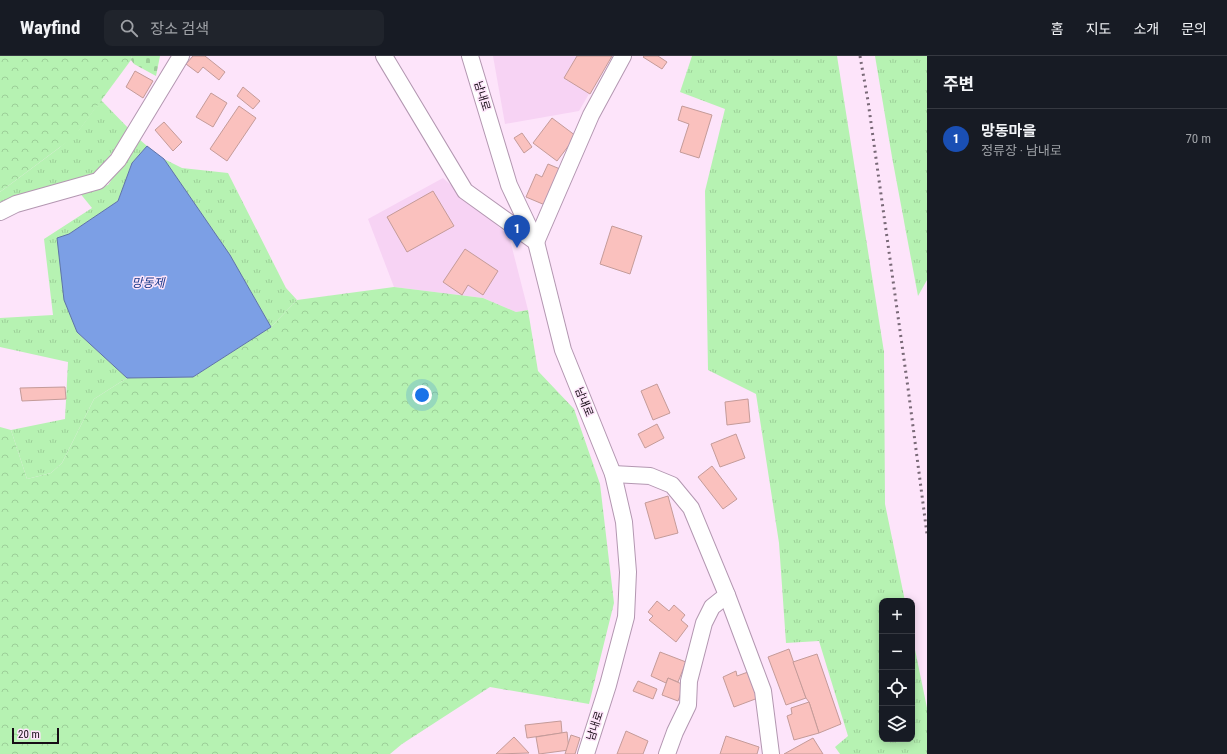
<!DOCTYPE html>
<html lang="ko">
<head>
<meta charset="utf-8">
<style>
  :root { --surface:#171b24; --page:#20242c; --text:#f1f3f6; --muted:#9ea1a6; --line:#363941; --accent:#b45309 }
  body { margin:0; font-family:"Roboto Condensed","Noto Sans KR",sans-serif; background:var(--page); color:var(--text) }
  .controls { position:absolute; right:12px; bottom:12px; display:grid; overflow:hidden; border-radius:8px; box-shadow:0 2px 10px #0003 }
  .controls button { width:36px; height:36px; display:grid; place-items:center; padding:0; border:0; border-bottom:1px solid var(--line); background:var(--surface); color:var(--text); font:20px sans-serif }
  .scale { position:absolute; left:12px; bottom:10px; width:47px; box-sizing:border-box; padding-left:4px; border:2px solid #170d16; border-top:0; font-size:11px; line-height:14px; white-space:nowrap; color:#170d16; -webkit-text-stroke:3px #fde4fa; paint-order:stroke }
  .you { position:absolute; left:422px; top:339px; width:14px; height:14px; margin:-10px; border:3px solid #fff; border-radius:50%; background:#1a73e8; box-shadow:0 0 0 6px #1a73e833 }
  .badge { display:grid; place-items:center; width:26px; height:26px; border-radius:50%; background:var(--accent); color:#fff; font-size:13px; font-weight:700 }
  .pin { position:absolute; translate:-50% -33px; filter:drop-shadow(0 1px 2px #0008) }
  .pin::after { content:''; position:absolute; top:21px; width:14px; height:12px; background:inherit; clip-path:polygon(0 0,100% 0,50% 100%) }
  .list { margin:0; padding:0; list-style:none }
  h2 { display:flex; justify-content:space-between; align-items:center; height:52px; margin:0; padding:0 16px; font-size:17px }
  h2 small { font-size:13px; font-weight:400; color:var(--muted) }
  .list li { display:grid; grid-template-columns:26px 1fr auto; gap:12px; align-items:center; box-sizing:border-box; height:60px; padding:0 16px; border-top:1px solid var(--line) }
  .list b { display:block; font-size:15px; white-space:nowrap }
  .list p { margin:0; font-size:13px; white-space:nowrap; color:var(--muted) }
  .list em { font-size:13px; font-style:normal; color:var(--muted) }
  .icon { flex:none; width:22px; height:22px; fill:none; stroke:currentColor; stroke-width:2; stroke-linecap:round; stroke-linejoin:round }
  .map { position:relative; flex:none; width:927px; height:698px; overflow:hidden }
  header { display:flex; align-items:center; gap:24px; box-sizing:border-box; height:56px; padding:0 20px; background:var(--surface); border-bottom:1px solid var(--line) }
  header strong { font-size:19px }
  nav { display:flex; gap:22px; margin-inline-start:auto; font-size:14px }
  .search { width:280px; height:36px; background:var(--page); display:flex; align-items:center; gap:10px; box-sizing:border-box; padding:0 14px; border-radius:8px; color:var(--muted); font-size:15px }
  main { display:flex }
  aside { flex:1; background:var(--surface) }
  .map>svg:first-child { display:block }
</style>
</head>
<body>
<header>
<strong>Wayfind</strong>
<div class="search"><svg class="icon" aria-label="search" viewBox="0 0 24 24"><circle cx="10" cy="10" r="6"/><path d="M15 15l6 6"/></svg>장소 검색</div>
<nav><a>홈</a><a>지도</a><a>소개</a><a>문의</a></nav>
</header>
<main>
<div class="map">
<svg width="927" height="698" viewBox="0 0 927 698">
  <defs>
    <pattern id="grass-tufts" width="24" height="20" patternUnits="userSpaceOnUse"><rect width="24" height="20" fill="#b6f2b2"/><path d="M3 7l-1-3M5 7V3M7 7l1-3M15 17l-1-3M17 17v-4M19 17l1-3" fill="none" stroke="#9cce98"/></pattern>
    <pattern id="forest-crowns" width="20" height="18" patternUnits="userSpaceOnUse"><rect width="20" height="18" fill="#b6f2b2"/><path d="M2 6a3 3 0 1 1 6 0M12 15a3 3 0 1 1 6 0" fill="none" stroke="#9cce98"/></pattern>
    <pattern id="cemetery-stones" width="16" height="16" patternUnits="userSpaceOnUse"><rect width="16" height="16" fill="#b6f2b2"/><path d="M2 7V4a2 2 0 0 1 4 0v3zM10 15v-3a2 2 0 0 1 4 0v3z" fill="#9cce98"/></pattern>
  </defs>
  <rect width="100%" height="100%" fill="#fde4fa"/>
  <g fill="#f7d3f4">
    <path d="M 493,0 L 611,0 L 579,55 L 505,68 Z"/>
    <path d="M 443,122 L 509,180 L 528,254 L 516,256 L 483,242 L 394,231 L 368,163 Z"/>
  </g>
  <g fill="url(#grass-tufts)">
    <path d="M 692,0 L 837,0 L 884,296 L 885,448 L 905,545 L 882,545 L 882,683 L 912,683 L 912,579 L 927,652 L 927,698 L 840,698 L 835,691 L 848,680 L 819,585 L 786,587 L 779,487 L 756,338 L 708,314 L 705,135 L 725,53 L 680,36 Z"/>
    <path d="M 875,0 L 927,0 L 927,224 L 918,240 L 892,101 Z"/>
    <path d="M 101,44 L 131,75 L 95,117 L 6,161 L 0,165 L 0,136 L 59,92 L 79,74 Z"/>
    <path d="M 139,83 L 147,90 L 132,107 L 118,145 L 69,178 L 77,276 L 127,322 L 94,343 L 62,407 L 51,417 L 27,423 L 11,374 L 65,363 L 68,306 L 0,291 L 0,262 L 53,259 L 44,183 L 92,152 L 79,136 L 108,129 Z"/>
    <path d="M 164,103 L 182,112 L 228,117 L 286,232 L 297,244 L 271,271 L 230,199 Z"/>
  </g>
  <g fill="url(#forest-crowns)">
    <path d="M 0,0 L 132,0 L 131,4 L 75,80 L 0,136 Z"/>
    <path d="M 394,231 L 483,242 L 516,256 L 528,254 L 538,315 L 574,353 L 600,428 L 614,547 L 589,648 L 490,631 L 402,688 L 390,698 L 0,698 L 0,371 L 11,374 L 27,423 L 51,417 L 62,407 L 94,343 L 127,322 L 193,321 L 271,271 L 297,244 Z"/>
  </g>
  <path fill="url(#cemetery-stones)" d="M 132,0 L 160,0 L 156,20 L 134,8 L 131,4 Z"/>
  <path fill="#7c9fe5" stroke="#5e73a7" d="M 147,90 L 164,103 L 230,199 L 271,271 L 193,321 L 127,322 L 77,276 L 64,244 L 57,182 L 69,178 L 118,145 L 132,107 Z"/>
  <g fill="#fac1be" stroke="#c49b99">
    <path d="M 193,0 L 205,0 L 225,16 L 219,24 L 203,11 L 198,17 L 186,8 Z"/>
    <path d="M 577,0 L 612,0 L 590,38 L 564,22 Z"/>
    <path d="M 644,0 L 658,0 L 667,6 L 662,13 L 643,1 Z"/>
    <path d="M 135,15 L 153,25 L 143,42 L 126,31 Z"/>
    <path d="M 243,31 L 260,45 L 253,53 L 237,40 Z"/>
    <path d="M 211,37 L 227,47 L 213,71 L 196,61 Z"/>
    <path d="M 239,50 L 256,62 L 227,105 L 210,93 Z"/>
    <path d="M 682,50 L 712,59 L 699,102 L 680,96 L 689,68 L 678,64 Z"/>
    <path d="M 552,62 L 576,80 L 557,105 L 533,87 Z"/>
    <path d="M 164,66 L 182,86 L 173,95 L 155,74 Z"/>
    <path d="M 522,77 L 532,91 L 524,97 L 514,82 Z"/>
    <path d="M 548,108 L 560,113 L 545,149 L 526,141 L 536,118 L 542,121 Z"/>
    <path d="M 433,135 L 454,170 L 407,196 L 387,161 Z"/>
    <path d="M 612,170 L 642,180 L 630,218 L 600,208 Z"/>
    <path d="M 465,193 L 498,215 L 483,239 L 468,229 L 462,239 L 443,226 Z"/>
    <path d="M 657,328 L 670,357 L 653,364 L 641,335 Z"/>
    <path d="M 65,331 L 66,343 L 22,345 L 20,332 Z"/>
    <path d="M 748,343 L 750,366 L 727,369 L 725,346 Z"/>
    <path d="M 657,368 L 664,382 L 645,392 L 638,378 Z"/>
    <path d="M 736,378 L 745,402 L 720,411 L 711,388 Z"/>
    <path d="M 712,410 L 737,443 L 723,453 L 698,421 Z"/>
    <path d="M 668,440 L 678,477 L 655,483 L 645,447 Z"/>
    <path d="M 657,545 L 669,555 L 674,549 L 685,559 L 681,564 L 688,570 L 676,586 L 649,564 L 653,560 L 648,556 Z"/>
    <path d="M 789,593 L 806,642 L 786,649 L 768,601 Z"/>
    <path d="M 660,596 L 686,606 L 678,626 L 668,622 L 666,627 L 651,620 Z"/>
    <path d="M 817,598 L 841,668 L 819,677 L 809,646 L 806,642 L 793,606 Z"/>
    <path d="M 736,615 L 737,620 L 748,616 L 758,642 L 734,651 L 723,621 Z"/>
    <path d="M 668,622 L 684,629 L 678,645 L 662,639 Z"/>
    <path d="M 638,625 L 657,633 L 653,643 L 633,635 Z"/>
    <path d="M 809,646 L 819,677 L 794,684 L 787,660 L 792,658 L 791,652 Z"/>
    <path d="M 561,665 L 562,677 L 527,682 L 525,669 Z"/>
    <path d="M 626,675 L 648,685 L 643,698 L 617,698 Z"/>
    <path d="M 567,676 L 569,694 L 539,698 L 536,681 Z"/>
    <path d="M 571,679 L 580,682 L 575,698 L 565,698 Z"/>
    <path d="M 726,680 L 759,691 L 757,698 L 720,698 Z"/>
    <path d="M 514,681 L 529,697 L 496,698 Z"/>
    <path d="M 813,682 L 823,698 L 784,698 Z"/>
  </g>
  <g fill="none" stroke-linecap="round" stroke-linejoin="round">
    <g stroke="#b397b1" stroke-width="18">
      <g id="minor">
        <path d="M 384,0 L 465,135 L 536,186 L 591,59 L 623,0"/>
        <path d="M 470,0 L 509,129 L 536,186 L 563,294 L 613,418 L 624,466 L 628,516 L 626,561 L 608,629 L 586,698"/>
        <path d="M 0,156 L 16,148 L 98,125 L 118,104 L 181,0"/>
        <path d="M 613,418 L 650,420 L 672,429 L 691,452 L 727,539 L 763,635 L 771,698"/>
        <path d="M 667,698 L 675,676 L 688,649 L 689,625 L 704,567 L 712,551 L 727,539"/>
      </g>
    </g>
    <use href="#minor" stroke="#fff" stroke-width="16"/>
    <path stroke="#796977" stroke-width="3" stroke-dasharray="2 4" stroke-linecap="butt" d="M 860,0 L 868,45 L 908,332 L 927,478"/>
  </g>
  <g text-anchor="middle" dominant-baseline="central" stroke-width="3" stroke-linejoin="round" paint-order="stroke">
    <g font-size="11" fill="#170d16" stroke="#fde4fa">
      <text transform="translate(482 40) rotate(73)">남내로</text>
      <text transform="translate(584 346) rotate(68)">남내로</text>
      <text transform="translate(595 670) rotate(-72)">남내로</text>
    </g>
    <g font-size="12" font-style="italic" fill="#193a8b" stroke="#fde4fa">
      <text x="148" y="227">망동제</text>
    </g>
  </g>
</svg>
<div class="controls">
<button>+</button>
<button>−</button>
<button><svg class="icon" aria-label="locate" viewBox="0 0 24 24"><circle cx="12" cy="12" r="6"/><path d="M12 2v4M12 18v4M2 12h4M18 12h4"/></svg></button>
<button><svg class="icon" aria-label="layers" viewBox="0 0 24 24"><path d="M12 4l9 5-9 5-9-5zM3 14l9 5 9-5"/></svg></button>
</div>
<div class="scale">20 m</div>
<div class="you"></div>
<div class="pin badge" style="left:517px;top:192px;background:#1a4fb4">1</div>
</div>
<aside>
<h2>주변<small></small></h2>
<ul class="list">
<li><span class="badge" style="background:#1a4fb4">1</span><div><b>망동마을</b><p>정류장 · 남내로</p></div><em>70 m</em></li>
</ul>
</aside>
</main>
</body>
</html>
